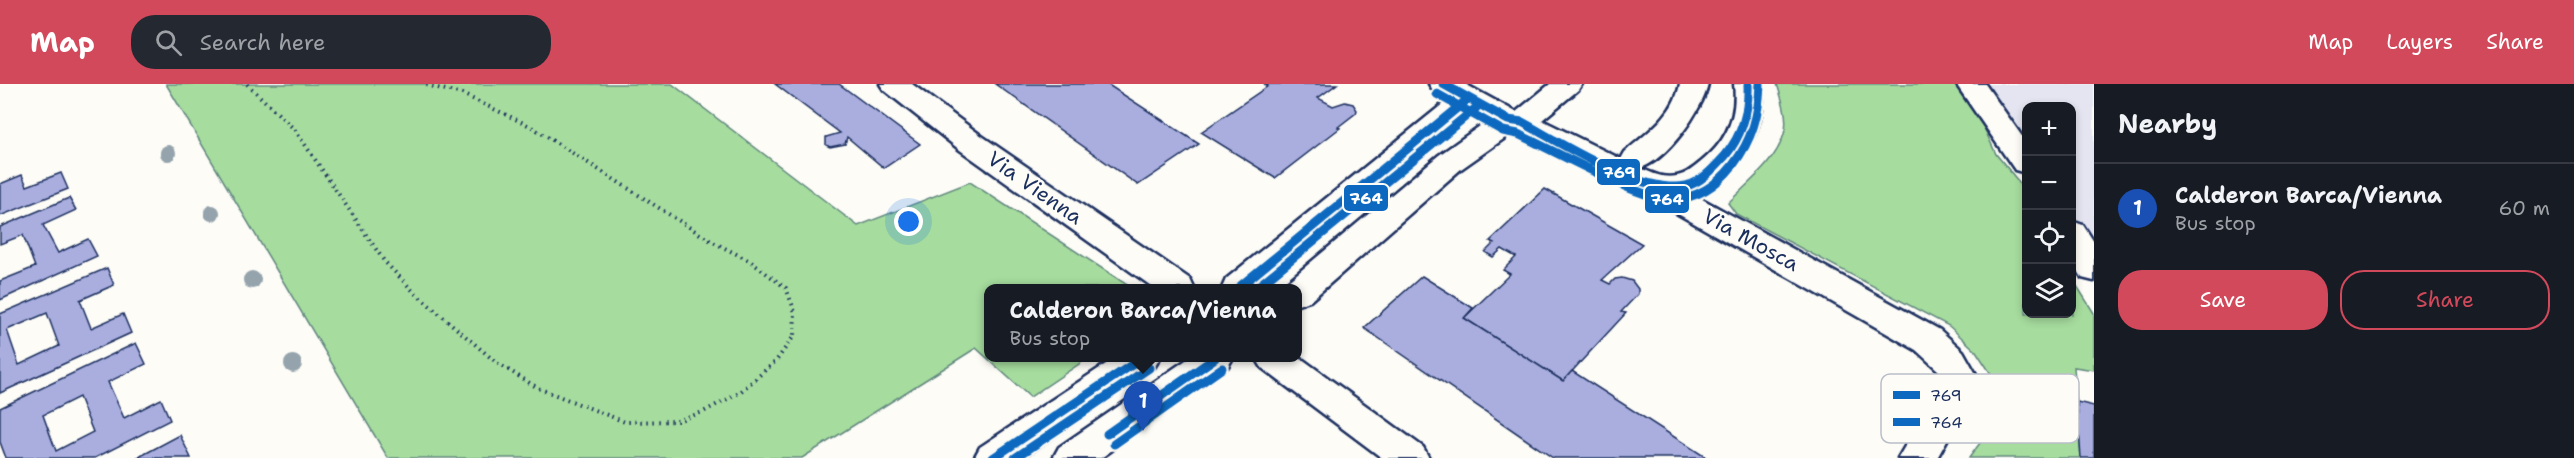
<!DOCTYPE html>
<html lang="en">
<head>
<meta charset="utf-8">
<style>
  :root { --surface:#171b24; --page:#242831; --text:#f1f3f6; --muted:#9ea1a6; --line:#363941; --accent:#d1495b }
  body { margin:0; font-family:"Shantell Sans",sans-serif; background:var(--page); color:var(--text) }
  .controls { position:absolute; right:18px; top:18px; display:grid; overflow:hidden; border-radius:12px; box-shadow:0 3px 9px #0003 }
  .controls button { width:54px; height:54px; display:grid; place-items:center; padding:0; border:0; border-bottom:2px solid var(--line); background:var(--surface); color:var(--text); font:30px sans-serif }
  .you { position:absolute; left:909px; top:138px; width:21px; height:21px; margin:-15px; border:4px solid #fff; border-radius:50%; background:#1a73e8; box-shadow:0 0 0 9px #1a73e833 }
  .badge { display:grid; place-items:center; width:39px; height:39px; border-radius:50%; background:var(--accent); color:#fff; font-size:20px; font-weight:700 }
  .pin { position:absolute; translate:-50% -50px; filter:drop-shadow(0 2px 3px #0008) }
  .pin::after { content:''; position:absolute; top:32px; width:21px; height:18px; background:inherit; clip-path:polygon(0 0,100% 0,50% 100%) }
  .popup { position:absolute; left:984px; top:200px; width:318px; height:78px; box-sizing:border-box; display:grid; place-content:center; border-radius:12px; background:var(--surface); filter:drop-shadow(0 2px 4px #0005); font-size:20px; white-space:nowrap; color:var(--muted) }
  .popup b { font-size:22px; color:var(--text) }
  .popup::after { content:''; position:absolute; left:50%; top:100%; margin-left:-12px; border:12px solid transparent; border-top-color:var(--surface) }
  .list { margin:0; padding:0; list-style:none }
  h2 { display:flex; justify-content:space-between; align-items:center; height:78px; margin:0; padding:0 24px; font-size:26px }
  h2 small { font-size:20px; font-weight:400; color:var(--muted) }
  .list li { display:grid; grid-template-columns:39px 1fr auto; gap:18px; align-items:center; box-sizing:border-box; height:90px; padding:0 24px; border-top:2px solid var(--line) }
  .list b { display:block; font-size:22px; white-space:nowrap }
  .list p { margin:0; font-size:20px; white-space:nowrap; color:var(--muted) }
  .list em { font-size:20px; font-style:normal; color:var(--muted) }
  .actions { display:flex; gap:12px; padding:18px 24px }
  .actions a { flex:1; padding:14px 0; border:2px solid var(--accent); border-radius:24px; text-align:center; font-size:21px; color:var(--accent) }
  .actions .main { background:var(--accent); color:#fff }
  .icon { flex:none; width:33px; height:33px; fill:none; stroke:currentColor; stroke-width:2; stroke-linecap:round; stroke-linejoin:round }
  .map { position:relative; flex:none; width:2094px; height:374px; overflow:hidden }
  header { display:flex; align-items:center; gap:36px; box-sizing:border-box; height:84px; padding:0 30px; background:var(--accent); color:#fff }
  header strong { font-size:28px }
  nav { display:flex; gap:33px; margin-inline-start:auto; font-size:21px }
  .search { width:420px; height:54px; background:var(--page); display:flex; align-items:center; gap:15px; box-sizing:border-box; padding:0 21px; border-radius:24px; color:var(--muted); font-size:22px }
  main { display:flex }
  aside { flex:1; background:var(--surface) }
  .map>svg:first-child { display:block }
</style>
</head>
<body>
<header>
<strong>Map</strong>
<div class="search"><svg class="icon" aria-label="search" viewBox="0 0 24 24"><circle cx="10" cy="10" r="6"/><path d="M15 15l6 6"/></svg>Search here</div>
<nav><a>Map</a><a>Layers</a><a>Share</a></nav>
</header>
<main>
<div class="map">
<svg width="2094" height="374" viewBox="0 0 2094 374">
  <rect width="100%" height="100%" fill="#fdfcf7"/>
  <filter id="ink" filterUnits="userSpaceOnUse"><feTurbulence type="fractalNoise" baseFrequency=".0167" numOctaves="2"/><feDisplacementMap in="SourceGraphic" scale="12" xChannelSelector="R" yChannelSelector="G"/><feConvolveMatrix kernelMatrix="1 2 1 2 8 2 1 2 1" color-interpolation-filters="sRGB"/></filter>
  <g filter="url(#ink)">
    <path fill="#e4e5f0" d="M 1981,0 L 2094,0 L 2094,154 L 2079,144 L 2072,134 L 2072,22 L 2026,22 L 2026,67 Z"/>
    <g fill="#a6dc9e" stroke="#60867e" stroke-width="1.5">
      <path d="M 166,0 L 672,0 L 858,142 L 970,98 L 1132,204 L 988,204 L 988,274 L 1088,274 L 1030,313 L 976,264 L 802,374 L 388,374 Z"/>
      <path d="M 1777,0 L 1955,0 L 1979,33 L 1996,70 L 2018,97 L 2026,113 L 2026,230 L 2072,230 L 2072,194 L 2094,229 L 2094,286 L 2074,283 L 2081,374 L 1969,374 L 2001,330 L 1999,302 L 1976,267 L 1949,242 L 1736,130 L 1728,119 C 1748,99 1776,78 1784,50 C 1789,35 1782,15 1777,0 Z"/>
    </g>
    <g fill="#a9aedf" stroke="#1b2f5e" stroke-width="1.5" fill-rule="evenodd">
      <path d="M 775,0 L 839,0 L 920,60 L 884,84 L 847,53 L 845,60 L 830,63 L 826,61 L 826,53 L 840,49 Z"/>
      <path d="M 995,0 L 1107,0 L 1199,60 L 1138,101 Z"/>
      <path d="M 1264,0 L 1337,0 L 1318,14 L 1333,22 L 1345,18 L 1353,20 L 1357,26 L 1356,29 L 1338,43 L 1340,44 L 1275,94 L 1201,48 L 1268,2 Z"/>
      <path d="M 61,89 L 68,105 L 0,132 L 0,100 L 22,91 L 27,102 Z"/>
      <path d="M 1545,105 L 1642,160 L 1602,196 L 1610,200 L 1615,195 L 1622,194 L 1632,197 L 1638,205 L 1638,210 L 1621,228 L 1626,229 L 1563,297 L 1464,234 L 1510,190 L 1503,186 L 1516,173 L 1502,165 L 1493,173 L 1485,168 L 1494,159 L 1490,157 Z"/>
      <path d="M 69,114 L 76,126 L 43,141 L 58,169 L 88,155 L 97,172 L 0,216 L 0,197 L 35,183 L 23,151 L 0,160 L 0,143 Z"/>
      <path d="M 107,184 L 114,201 L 80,216 L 91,244 L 123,230 L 131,249 L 0,309 L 0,230 ZM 47,229 L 59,262 L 19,281 L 7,246 Z"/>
      <path d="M 1422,192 L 1473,224 L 1464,234 L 1563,297 L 1572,287 L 1707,374 L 1553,374 L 1364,244 Z"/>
      <path d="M 136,259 L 146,280 L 108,298 L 124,334 L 161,315 L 170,336 L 95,374 L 6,374 L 0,358 L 0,324 ZM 79,313 L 93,348 L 56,367 L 43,331 Z"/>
      <path d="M 2077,318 L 2094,322 L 2094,374 L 2081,374 Z"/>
      <path d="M 180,351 L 191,374 L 137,374 Z"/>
    </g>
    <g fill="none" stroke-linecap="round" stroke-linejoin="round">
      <g stroke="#1b2f5e" stroke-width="5">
        <g id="minor">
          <path d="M 880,0 L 912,0 L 982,52 L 1190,195 L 1194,204 L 1154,204 L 960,66 L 884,6 Z"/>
          <path d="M 1429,0 L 1465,0 L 1516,28 L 1550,0 L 1582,0 L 1578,6 L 1542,36 L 1621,75 L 1625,68 C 1648,48 1674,31 1680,0 L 1708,0 C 1703,26 1666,77 1640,84 C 1652,89 1663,95 1677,92 C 1685,91 1694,84 1701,78 C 1726,58 1738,33 1734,0 L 1762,0 C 1769,45 1737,96 1693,110 L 1940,246 L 1963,267 L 1980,297 L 1937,374 L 1898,374 L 1944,296 L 1939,287 L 1916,266 L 1643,110 L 1515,47 L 1461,85 L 1310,217 L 1298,221 L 1298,204 L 1283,204 L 1286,199 L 1439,71 L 1487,37 L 1471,28 L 1260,204 L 1222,204 L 1226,195 L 1449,15 L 1433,6 Z"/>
          <path d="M 1956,0 L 1985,0 L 2026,58 L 2026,89 L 2015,86 Z"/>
          <path d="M 2072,137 L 2083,141 L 2094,158 L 2094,197 L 2082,194 L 2072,175 Z"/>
          <path d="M 1298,272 L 1423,363 L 1429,374 L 1382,374 L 1262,284 L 1256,274 Z"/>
          <path d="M 1115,274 L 1160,274 L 1154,284 L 1023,374 L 974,374 L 980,363 Z"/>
          <path d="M 1189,274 L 1233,274 L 1227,284 L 1101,374 L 1053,374 L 1059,363 Z"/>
        </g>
      </g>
      <path stroke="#1b2f5e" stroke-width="4" stroke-dasharray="1.5 4.5" stroke-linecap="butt" d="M 247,0 L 295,46 L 384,177 L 416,210 L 497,279 L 538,304 L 625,338 L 677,337 L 703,328 L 739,309 L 776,277 L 794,252 L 795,228 L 786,204 L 750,177 L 711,157 L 530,42 L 462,10 L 422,0"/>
      <use href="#minor" fill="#fdfcf7" fill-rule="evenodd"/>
      <g stroke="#fdfcf7" stroke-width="14">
        <g id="bus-1">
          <path d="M 1443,0 L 1508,36 L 1522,38 C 1561,59 1641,111 1686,102 C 1701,99 1715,83 1725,72 C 1743,50 1749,27 1748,0"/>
          <path d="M 1238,204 L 1468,15"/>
          <path d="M 1107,350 L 1215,274"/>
          <path d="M 993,374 L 1142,274"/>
        </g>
      </g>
      <g stroke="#fdfcf7" stroke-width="14">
        <g id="bus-2">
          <path d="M 1437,10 L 1503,47 L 1518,50 C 1543,62 1568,75 1593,87 C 1644,112 1689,137 1733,81 C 1752,56 1759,31 1760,0"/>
          <path d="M 1256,204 L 1476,24"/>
          <path d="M 1114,360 L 1222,284"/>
          <path d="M 1015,374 L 1149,284"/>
        </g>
      </g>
      <use href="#bus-1" stroke="#0c69bf" stroke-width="9"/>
      <use href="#bus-2" stroke="#0c69bf" stroke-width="9"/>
    </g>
    <g fill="#94a3ac">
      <circle cx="168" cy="69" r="8"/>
      <circle cx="212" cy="129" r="8"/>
      <circle cx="252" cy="196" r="9"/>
      <circle cx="293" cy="280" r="9"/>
    </g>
  </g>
  <g text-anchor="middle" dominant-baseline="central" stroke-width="5" stroke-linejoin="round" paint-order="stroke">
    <g font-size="21" fill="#1b2f5e" stroke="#fdfcf7">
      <text transform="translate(1035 104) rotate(35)">Via Vienna</text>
      <text transform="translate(1751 156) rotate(29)">Via Mosca</text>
    </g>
  </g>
  <rect x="1881" y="290" width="198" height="69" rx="9" fill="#fdfcf7" stroke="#b9bec9" stroke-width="1.5"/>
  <rect x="1893" y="307" width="27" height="8" fill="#0c69bf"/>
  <rect x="1893" y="334" width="27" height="8" fill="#0c69bf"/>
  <g font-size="16" fill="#1b2f5e">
    <text x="1930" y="317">769</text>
    <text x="1930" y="344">764</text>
  </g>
  <g stroke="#fdfcf7" stroke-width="2">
    <rect x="1596" y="74" width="45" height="28" rx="6" fill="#0c69bf"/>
    <rect x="1343" y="100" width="46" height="28" rx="6" fill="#0c69bf"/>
    <rect x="1644" y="101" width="46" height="29" rx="6" fill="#0c69bf"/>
  </g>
  <g font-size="16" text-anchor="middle" font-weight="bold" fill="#fff">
    <text x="1619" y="94">769</text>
    <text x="1366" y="120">764</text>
    <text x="1667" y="121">764</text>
  </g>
</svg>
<div class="controls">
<button>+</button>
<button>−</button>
<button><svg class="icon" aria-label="locate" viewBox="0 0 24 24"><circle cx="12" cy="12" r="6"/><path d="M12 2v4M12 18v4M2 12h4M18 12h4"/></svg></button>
<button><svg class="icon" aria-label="layers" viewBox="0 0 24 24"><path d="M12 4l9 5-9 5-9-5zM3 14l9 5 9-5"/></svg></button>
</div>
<div class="you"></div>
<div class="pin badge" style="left:1143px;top:347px;background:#1a4fb4">1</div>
<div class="popup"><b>Calderon Barca/Vienna</b>Bus stop</div>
</div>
<aside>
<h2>Nearby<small></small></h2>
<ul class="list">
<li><span class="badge" style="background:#1a4fb4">1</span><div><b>Calderon Barca/Vienna</b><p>Bus stop</p></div><em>60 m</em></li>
</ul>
<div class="actions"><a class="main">Save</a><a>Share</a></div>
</aside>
</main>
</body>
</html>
